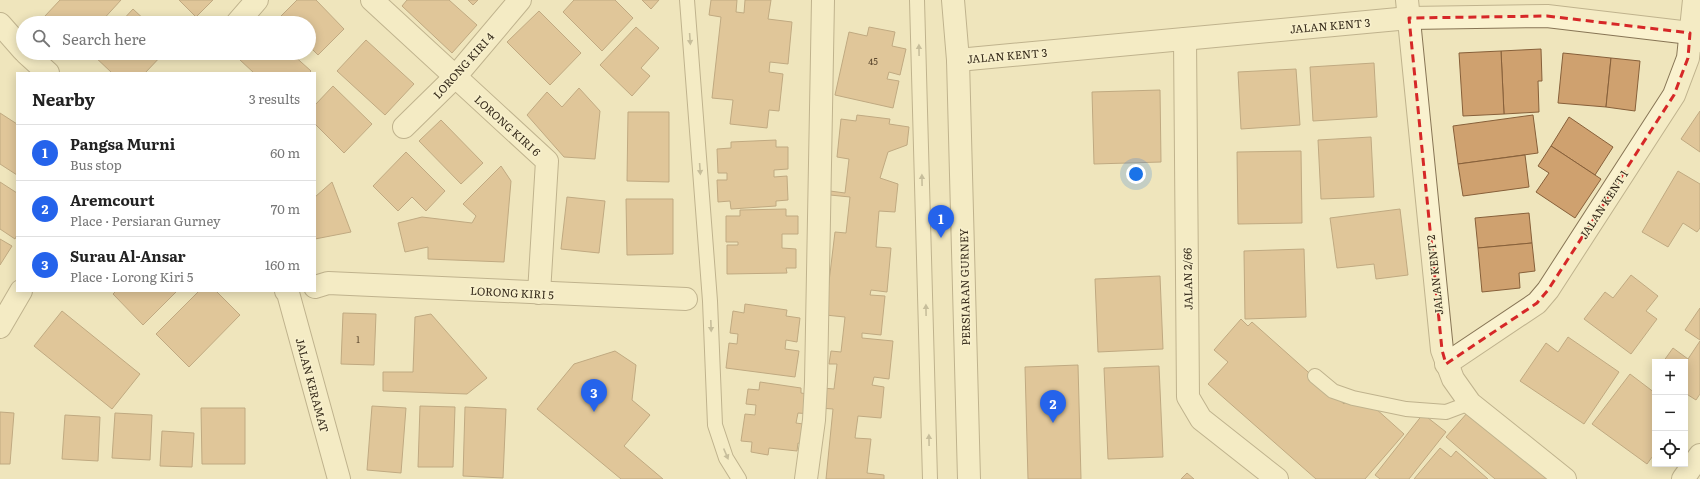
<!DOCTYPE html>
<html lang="en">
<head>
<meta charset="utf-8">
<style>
  :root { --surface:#fff; --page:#f2f2f2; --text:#222; --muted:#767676; --line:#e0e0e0; --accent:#2563eb }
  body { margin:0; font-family:Literata,serif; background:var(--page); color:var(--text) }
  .controls { position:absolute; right:12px; bottom:12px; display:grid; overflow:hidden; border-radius:0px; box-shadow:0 2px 10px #0003 }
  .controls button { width:36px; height:36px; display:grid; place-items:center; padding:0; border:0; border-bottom:1px solid var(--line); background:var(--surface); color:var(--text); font:20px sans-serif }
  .you { position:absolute; left:1136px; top:174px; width:14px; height:14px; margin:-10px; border:3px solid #fff; border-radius:50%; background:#1a73e8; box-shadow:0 0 0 6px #1a73e833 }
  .badge { display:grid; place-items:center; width:26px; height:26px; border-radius:50%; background:var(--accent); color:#fff; font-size:13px; font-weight:700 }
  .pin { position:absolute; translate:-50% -33px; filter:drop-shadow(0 1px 2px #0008) }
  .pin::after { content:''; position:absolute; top:21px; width:14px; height:12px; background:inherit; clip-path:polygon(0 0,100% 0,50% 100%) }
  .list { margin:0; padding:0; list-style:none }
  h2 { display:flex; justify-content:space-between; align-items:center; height:52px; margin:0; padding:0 16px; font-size:17px }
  h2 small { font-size:13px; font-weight:400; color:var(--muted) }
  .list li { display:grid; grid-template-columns:26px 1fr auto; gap:12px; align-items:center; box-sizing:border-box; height:56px; padding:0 16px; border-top:1px solid var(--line) }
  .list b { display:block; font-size:15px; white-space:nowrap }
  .list p { margin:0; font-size:13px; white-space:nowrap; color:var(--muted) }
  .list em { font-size:13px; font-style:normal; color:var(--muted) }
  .icon { flex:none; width:22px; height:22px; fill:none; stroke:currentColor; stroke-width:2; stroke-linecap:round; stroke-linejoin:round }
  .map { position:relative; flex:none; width:1700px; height:479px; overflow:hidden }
  .search { position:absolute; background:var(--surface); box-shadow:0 2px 10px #0003; left:16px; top:16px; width:300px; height:44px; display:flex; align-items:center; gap:10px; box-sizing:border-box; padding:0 14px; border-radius:22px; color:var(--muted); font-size:15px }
  .panel { position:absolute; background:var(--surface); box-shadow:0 2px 10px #0003; left:16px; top:72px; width:300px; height:220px; border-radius:0px }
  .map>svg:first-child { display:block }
</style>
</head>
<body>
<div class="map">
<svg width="1700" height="479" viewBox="0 0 1700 479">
  <rect width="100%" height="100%" fill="#efe5bc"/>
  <g fill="#cfa16f" stroke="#87603a">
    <path d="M 60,0 L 121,0 L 100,23 L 52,23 L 45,16 Z"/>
    <path d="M 179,0 L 213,0 L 196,17 Z"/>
    <path d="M 297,0 L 316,0 L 344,29 L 318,55 L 309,46 L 309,23 L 286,23 L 280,17 Z"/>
    <path d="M 407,0 L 449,0 L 477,25 L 452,53 L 402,6 Z"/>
    <path d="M 468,0 L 478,0 L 473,5 Z"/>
    <path d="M 574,0 L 615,0 L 633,18 L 602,51 L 563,12 Z"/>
    <path d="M 642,0 L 659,0 L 651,9 Z"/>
    <path d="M 711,0 L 737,0 L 736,12 L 744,13 L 745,0 L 771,0 L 768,19 L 792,22 L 788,64 L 770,62 L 769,72 L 783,74 L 779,111 L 769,110 L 767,128 L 730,124 L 733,100 L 712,98 L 721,17 L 709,15 Z"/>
    <path d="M 133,9 L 148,23 L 120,23 Z"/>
    <path d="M 539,11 L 581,53 L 550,85 L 507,42 Z"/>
    <path d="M 636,27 L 659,48 L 641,68 L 650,76 L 632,96 L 600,65 Z"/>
    <path d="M 869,27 L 895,32 L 892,46 L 906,49 L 900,75 L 889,72 L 887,79 L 899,81 L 893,108 L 835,95 L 849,32 L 867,36 Z"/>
    <path d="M 366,40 L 414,84 L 385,115 L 337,71 Z"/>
    <path d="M 1541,49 L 1542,81 L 1538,81 L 1539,112 L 1504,114 L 1501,51 Z"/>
    <path d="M 1501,51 L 1504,114 L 1463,116 L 1459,53 Z"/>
    <path d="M 93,53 L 164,53 L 145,73 L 112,73 L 92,54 Z"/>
    <path d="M 245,53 L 291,53 L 311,71 L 309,73 L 254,73 L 239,59 Z"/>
    <path d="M 1563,53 L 1611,58 L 1606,107 L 1558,103 Z"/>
    <path d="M 1611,58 L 1640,61 L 1635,111 L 1606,107 Z"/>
    <path d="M 1374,63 L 1377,117 L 1313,121 L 1310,67 Z"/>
    <path d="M 1296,69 L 1300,125 L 1241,129 L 1238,72 Z"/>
    <path d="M 333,86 L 372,124 L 344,153 L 315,124 L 315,105 Z"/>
    <path d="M 579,88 L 600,111 L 595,159 L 564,157 L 527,115 L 547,92 L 562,107 Z"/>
    <path d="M 1160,90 L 1161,162 L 1094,164 L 1092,92 Z"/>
    <path d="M 1700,111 L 1700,152 L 1681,139 Z"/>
    <path d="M 628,112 L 669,112 L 669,182 L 627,181 Z"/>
    <path d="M 0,113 L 17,124 L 17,175 L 0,164 Z"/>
    <path d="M 857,115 L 890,119 L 889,124 L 909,127 L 907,145 L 888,152 L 880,178 L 898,184 L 895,212 L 879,211 L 876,247 L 891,248 L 887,292 L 871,290 L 870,295 L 885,296 L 881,335 L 862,333 L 862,338 L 893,341 L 889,379 L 874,377 L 872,385 L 884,387 L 881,418 L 858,416 L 855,438 L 871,439 L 867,473 L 884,475 L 884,479 L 826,479 L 833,409 L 820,408 L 822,388 L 834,389 L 837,364 L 829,364 L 831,351 L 841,352 L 845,317 L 825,315 L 835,232 L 846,233 L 850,197 L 830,195 L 830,191 L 845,193 L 849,159 L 837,157 L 841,119 L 856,121 Z"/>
    <path d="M 1533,115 L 1538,153 L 1458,164 L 1453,126 Z"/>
    <path d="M 1569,117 L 1613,147 L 1595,175 L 1551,146 Z"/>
    <path d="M 441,120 L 483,163 L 461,184 L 419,141 Z"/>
    <path d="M 1371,137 L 1374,197 L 1321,199 L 1318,140 Z"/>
    <path d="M 776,140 L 776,147 L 788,147 L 788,169 L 774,170 L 774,177 L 787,176 L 788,200 L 776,201 L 776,206 L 731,209 L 730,201 L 718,202 L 717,180 L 727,180 L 727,173 L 718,173 L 717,149 L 731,148 L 731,142 Z"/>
    <path d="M 1551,146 L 1601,179 L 1575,218 L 1536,192 L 1549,173 L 1538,166 Z"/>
    <path d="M 1301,151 L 1302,223 L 1238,224 L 1237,152 Z"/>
    <path d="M 406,152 L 445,191 L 426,211 L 412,197 L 398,211 L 373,186 Z"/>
    <path d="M 1525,155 L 1529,187 L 1463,196 L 1458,164 Z"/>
    <path d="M 501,166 L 511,181 L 504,262 L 428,259 L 428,247 L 405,252 L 398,223 L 422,217 L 472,223 L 476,216 L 463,204 Z"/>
    <path d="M 1678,171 L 1700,184 L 1700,228 L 1697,232 L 1683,223 L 1668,247 L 1642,232 Z"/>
    <path d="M 0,182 L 17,193 L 17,235 L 15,239 L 0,229 Z"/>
    <path d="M 332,182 L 351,232 L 315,239 L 315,197 Z"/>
    <path d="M 567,197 L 605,201 L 599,253 L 561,249 Z"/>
    <path d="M 626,199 L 673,199 L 673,254 L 627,255 Z"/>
    <path d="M 786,209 L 786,216 L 798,216 L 798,234 L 782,234 L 782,248 L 796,249 L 796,268 L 786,268 L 787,273 L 727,274 L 727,245 L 738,245 L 738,242 L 726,242 L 726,216 L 740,216 L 740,210 Z"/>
    <path d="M 1400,209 L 1408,275 L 1376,279 L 1374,264 L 1337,268 L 1330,218 Z"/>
    <path d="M 1529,213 L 1532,243 L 1478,248 L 1475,218 Z"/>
    <path d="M 0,239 L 12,246 L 0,265 Z"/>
    <path d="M 1532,243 L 1535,271 L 1519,273 L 1520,288 L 1482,292 L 1478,248 Z"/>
    <path d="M 1304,249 L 1306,317 L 1245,319 L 1244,251 Z"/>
    <path d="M 1631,275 L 1658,296 L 1646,311 L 1657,319 L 1631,354 L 1584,319 L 1605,292 L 1613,298 Z"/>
    <path d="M 1160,276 L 1163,349 L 1098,352 L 1095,279 Z"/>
    <path d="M 116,291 L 177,291 L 143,325 L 113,294 Z"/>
    <path d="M 199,291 L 216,291 L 240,315 L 189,367 L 156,334 Z"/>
    <path d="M 745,304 L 787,310 L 786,316 L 800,318 L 797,342 L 786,340 L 785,349 L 799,351 L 795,377 L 726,368 L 729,343 L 737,344 L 738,334 L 730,333 L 733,311 L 744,313 Z"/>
    <path d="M 1700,308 L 1700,340 L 1685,330 Z"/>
    <path d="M 62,311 L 140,374 L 112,409 L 34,346 Z"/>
    <path d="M 343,313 L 376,314 L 374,365 L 341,364 Z"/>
    <path d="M 431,314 L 487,378 L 467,394 L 383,391 L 383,372 L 413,372 L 415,317 Z"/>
    <path d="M 1241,319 L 1248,326 L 1252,322 L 1344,404 L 1349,397 L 1365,399 L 1404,434 L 1365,479 L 1316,479 L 1208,384 L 1228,362 L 1214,350 Z"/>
    <path d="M 1568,337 L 1619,372 L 1584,424 L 1520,381 L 1546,343 L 1558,352 Z"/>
    <path d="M 1700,341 L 1700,394 L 1696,400 L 1685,393 L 1685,362 L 1663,362 L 1673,348 L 1688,359 Z"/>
    <path d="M 615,351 L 636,365 L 632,400 L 650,415 L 624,446 L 663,479 L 621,479 L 537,409 L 574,364 Z"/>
    <path d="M 1078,365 L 1081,479 L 1028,479 L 1025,367 Z"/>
    <path d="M 1159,366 L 1163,457 L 1108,459 L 1104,368 Z"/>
    <path d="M 1630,374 L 1655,393 L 1655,453 L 1647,464 L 1592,424 Z"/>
    <path d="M 760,382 L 801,388 L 801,393 L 813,395 L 811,414 L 798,413 L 796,423 L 810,425 L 807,445 L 798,443 L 797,451 L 769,448 L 768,455 L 751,452 L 752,442 L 741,441 L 745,414 L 755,415 L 756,405 L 746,404 L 748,389 L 759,390 Z"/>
    <path d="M 372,406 L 406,408 L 401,473 L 367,470 Z"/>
    <path d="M 420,406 L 455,407 L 453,467 L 418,467 Z"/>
    <path d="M 465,407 L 506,409 L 503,478 L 463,476 Z"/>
    <path d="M 201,408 L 245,408 L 245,464 L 202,464 Z"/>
    <path d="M 0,412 L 14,413 L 10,464 L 0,464 Z"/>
    <path d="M 1468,412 L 1547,479 L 1495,479 L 1446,437 Z"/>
    <path d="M 115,413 L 152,415 L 150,460 L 112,458 Z"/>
    <path d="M 1423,414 L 1446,432 L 1409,479 L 1380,479 L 1375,475 Z"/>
    <path d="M 65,415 L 100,417 L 98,461 L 62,459 Z"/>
    <path d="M 162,431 L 194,433 L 192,467 L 160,466 Z"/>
    <path d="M 1440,448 L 1451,457 L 1456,451 L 1488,479 L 1414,479 Z"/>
    <path d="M 1187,473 L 1194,479 L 1181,479 Z"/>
  </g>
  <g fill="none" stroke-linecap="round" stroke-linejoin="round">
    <g stroke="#877555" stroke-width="16">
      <g id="lane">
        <path d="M 687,0 L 710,301 L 715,425 L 726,458 L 739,479"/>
        <path d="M 917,0 L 930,479"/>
        <path d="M 1315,376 L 1333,391 L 1353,398 L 1406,409 L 1446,412 L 1470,403"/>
      </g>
    </g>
    <g stroke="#877555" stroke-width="24">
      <g id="street">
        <path d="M 372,0 L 547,161 L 539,293"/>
        <path d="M 953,0 L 958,60 L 969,479"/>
        <path d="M 1407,0 L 1442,350 L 1453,379 L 1470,403 L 1565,479"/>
        <path d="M 237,23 L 257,0"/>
        <path d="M 0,24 L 23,50"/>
        <path d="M 1185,39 L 1188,397 L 1201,419 L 1277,479"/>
        <path d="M 26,53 L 48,73"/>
        <path d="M 958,60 L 1409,18 L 1547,16 L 1690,33 L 1700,41"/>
        <path d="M 404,127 L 455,77 L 520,0"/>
        <path d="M 315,287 L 328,283 L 686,299"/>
        <path d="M 286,291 L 288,293 L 339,479"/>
        <path d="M 0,327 L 21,291"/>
        <path d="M 1446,364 L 1537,303 L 1548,290 L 1674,95 L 1688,58 L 1694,0"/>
        <path d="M 806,479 L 814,420 L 816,382 L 823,0"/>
        <path d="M 1683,479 L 1700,455"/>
      </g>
    </g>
    <use href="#lane" stroke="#faf2cf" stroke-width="14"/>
    <use href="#street" stroke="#faf2cf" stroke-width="22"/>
  </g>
  <defs><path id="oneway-solid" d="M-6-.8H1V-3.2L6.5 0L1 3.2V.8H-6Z"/></defs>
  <g fill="#988e74">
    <use href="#oneway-solid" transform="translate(690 39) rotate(86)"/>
    <use href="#oneway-solid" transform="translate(919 50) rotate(-91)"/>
    <use href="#oneway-solid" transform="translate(700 169) rotate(86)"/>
    <use href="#oneway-solid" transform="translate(922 180) rotate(-91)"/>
    <use href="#oneway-solid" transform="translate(926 310) rotate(-91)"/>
    <use href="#oneway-solid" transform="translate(711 326) rotate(88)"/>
    <use href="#oneway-solid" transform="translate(929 440) rotate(-91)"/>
    <use href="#oneway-solid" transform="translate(726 454) rotate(67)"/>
  </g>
  <path d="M0 0H1700V479H0ZM 1547,16 L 1690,33 L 1688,58 L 1674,95 L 1548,290 L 1537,303 L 1446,364 L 1442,350 L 1409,18 Z" fill="#efe5bc" fill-opacity=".55" fill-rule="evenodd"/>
  <path fill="none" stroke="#d62828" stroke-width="3" stroke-dasharray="8 5" stroke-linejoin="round" d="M 1547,16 L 1690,33 L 1688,58 L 1674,95 L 1548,290 L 1537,303 L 1446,364 L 1442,350 L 1409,18 Z"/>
  <g text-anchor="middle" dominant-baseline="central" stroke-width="3.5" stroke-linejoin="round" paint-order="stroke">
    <g font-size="9" fill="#5c482f">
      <text x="873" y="61">45</text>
      <text x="358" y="339">1</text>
    </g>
    <g font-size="11" fill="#352a1a" stroke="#f7efcb">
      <text transform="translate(1330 25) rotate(-5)">JALAN KENT 3</text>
      <text transform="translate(1007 55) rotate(-5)">JALAN KENT 3</text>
      <text transform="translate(463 65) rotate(-48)">LORONG KIRI 4</text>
      <text transform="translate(508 125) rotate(42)">LORONG KIRI 6</text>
      <text transform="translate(1603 204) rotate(-57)">JALAN KENT 1</text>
      <text transform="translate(1434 275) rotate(-96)">JALAN KENT 2</text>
      <text transform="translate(1187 279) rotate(-91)">JALAN 2/66</text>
      <text transform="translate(964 287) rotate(-91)">PERSIARAN GURNEY</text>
      <text transform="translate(512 292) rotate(3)">LORONG KIRI 5</text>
      <text transform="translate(313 385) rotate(75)">JALAN KERAMAT</text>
    </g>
  </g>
</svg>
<div class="controls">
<button>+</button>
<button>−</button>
<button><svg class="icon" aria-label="locate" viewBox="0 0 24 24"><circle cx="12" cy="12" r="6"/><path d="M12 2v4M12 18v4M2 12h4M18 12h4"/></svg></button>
</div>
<div class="you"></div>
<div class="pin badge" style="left:941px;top:238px">1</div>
<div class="pin badge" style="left:1053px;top:423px">2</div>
<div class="pin badge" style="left:594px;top:412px">3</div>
<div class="search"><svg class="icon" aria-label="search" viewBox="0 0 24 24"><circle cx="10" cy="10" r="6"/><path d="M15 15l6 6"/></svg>Search here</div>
<section class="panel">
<h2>Nearby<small>3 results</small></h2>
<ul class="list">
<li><span class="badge">1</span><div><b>Pangsa Murni</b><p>Bus stop</p></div><em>60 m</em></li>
<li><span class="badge">2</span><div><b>Aremcourt</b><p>Place · Persiaran Gurney</p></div><em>70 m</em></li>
<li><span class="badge">3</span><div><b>Surau Al-Ansar</b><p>Place · Lorong Kiri 5</p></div><em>160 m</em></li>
</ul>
</section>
</div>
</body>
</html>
